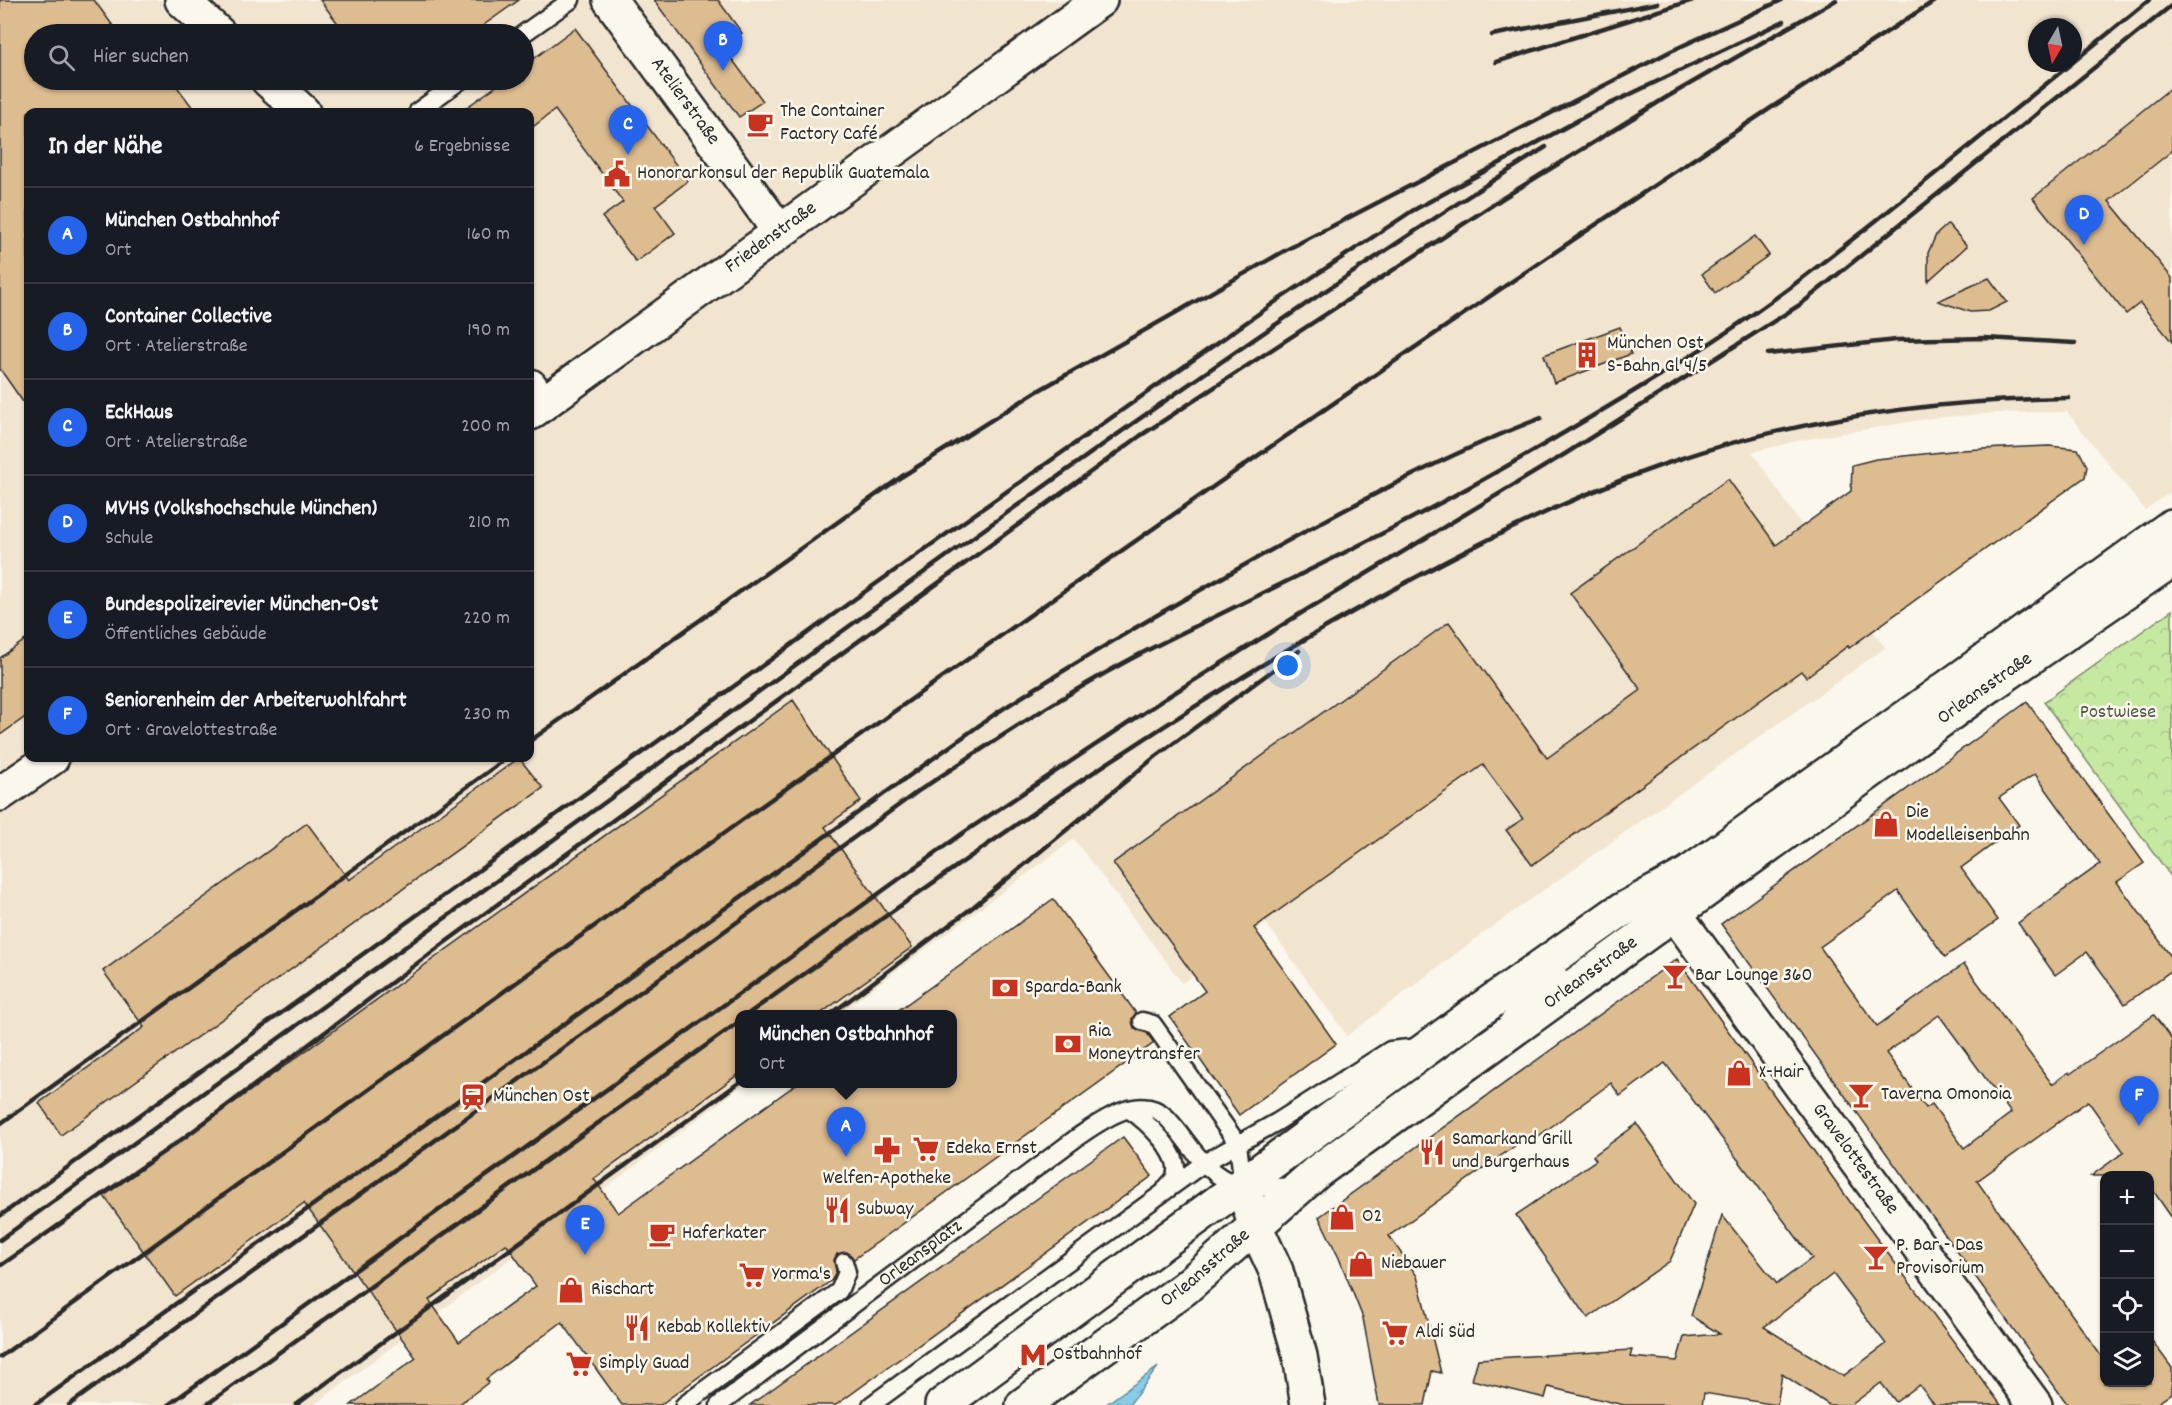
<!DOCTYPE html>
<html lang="de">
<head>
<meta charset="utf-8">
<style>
  :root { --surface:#171b24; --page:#20242c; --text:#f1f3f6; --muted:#9ea1a6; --line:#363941; --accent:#2563eb }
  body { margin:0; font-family:Dekko,sans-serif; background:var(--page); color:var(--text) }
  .controls { position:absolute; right:18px; bottom:18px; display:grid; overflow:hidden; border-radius:12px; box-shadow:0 2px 4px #0004 }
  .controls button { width:54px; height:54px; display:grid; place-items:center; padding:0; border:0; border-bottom:2px solid var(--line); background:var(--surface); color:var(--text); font:30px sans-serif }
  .compass { position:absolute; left:2028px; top:18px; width:54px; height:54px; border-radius:50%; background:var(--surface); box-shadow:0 2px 4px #0004; rotate:189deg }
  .you { position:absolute; left:1288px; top:666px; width:21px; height:21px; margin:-15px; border:4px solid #fff; border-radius:50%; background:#1a73e8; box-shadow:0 0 0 9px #1a73e833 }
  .badge { display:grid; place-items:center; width:39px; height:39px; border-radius:50%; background:var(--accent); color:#fff; font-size:20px; font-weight:700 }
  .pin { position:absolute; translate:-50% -50px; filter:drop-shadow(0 2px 3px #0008) }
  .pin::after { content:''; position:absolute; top:32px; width:21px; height:18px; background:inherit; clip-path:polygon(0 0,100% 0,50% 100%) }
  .popup { position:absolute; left:735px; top:1010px; width:222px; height:78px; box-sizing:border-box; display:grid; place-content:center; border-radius:12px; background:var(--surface); filter:drop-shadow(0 2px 4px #0005); font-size:20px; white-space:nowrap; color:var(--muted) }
  .popup b { font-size:22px; color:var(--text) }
  .popup::after { content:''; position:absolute; left:50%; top:100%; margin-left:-12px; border:12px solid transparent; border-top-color:var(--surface) }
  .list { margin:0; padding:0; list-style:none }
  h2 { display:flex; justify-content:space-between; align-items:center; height:78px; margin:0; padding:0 24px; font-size:26px }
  h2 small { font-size:20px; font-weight:400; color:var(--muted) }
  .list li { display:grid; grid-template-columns:39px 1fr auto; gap:18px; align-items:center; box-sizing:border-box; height:96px; padding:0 24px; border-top:2px solid var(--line) }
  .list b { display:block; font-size:22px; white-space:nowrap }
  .list p { margin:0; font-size:20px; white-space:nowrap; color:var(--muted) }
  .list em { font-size:20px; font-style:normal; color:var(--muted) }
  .icon { flex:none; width:33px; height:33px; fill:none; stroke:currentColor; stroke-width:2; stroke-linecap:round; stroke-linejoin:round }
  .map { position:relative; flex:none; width:2172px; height:1405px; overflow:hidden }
  .search { position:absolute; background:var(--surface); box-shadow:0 2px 4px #0004; left:24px; top:24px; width:510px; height:66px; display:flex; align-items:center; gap:15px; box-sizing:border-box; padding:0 21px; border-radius:33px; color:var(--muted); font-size:22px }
  .panel { position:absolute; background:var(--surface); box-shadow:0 2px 4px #0004; left:24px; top:108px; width:510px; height:654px; border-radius:12px }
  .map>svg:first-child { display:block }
</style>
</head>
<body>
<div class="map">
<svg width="2172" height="1405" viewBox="0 0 2172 1405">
  <defs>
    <pattern id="park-crowns" width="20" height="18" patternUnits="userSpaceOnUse" patternTransform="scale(1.5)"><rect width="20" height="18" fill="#c6e9a2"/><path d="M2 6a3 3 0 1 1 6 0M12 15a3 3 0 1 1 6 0" fill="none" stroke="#aac88c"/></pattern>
    <pattern id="water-ripples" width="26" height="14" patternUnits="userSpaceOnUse" patternTransform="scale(1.5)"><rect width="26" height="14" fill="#87cde8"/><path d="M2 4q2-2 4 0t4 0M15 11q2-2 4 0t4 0" fill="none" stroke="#75b0c7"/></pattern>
  </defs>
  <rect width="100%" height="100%" fill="#fbf7ec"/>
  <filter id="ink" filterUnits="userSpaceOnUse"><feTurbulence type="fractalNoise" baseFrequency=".0167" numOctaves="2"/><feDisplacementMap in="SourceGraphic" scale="12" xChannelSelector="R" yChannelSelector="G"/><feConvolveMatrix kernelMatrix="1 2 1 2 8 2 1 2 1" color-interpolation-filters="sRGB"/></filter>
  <g filter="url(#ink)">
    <path fill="#f2e5d0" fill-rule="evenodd" d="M 0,0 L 2172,0 L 2172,491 L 2145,510 L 2067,412 L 1997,413 L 1933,418 L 1802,440 L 1752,452 L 1885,648 L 1486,931 L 1347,1036 L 1266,923 L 1182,983 L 1074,839 L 838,1014 L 740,1014 L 740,1084 L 745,1084 L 314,1405 L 0,1405 ZM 2037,27 L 2073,27 L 2073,63 L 2037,63 ZM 34,34 L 524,34 L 524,80 L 34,80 ZM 28,112 L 530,112 L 530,758 L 28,758 Z"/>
    <path fill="url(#park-crowns)" stroke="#788a66" stroke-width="1.5" d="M 2172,610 L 2172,878 L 2044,702 Z"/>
    <path fill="url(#water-ripples)" stroke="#628c9c" stroke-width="1.5" d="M 1158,1367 L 1129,1405 L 1105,1405 Z"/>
    <g fill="#ddbc90" stroke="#2b2b2b" stroke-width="1.5" fill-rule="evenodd">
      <path d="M 0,0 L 94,0 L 119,34 L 34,34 L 34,80 L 172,80 L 196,112 L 28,112 L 28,409 L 0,369 Z"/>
      <path d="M 320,0 L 519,0 L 471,34 L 346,34 Z"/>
      <path d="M 654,0 L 718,0 L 742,33 L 723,47 L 763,101 L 739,117 Z"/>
      <path d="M 575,28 L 688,181 L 655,206 L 675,233 L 636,262 L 602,217 L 623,202 L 555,110 L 530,129 L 530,112 L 460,112 L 505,80 L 524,80 L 524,66 Z"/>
      <path d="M 2172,87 L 2172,151 L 2109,201 L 2172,278 L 2172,342 L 2140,303 L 2126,314 L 2033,198 Z"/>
      <path d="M 1948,224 L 1967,246 L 1928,281 L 1928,253 L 1936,235 Z"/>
      <path d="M 1755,236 L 1769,255 L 1715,293 L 1702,274 Z"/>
      <path d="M 1989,278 L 2007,302 L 1989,311 L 1970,312 L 1938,301 Z"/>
      <path d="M 1620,327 L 1631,354 L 1554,383 L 1544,355 Z"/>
      <path d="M 2049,446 L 2078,449 L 2087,466 L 2085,477 L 1849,648 L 1848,646 L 1806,677 L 1801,671 L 1532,865 L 1506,830 L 1523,819 L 1483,765 L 1254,928 L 1336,1044 L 1239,1115 L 1170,1017 L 1205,991 L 1113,863 L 1449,622 L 1547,758 L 1641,690 L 1570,593 L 1728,479 L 1776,545 L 1851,491 L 1852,465 L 1876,459 L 1961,450 Z"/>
      <path d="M 28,638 L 28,715 L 0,735 L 0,658 Z"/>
      <path d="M 793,700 L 861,801 L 825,827 L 912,947 L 820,1014 L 740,1014 L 740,1073 L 594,1179 L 618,1213 L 798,1083 L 952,1083 L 952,1014 L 893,1014 L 1053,899 L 1136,1013 L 1132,1019 L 1134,1028 L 1147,1033 L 1154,1043 L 854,1259 L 847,1252 L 837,1254 L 834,1260 L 836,1271 L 832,1280 L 660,1405 L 622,1405 L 562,1322 L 486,1379 L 489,1382 L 458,1405 L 351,1405 L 416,1358 L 304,1203 L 175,1296 L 104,1196 ZM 506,1244 L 536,1286 L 459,1342 L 429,1300 Z"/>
      <path d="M 2027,702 L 2144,863 L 2117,882 L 2172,958 L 2172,970 L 2125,1004 L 2087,952 L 2055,975 L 2018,923 L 2100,864 L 2035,774 L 1999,798 L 2019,825 L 1961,868 L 1998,920 L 1945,957 L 1898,891 L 1820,947 L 1877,1026 L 1964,964 L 2052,1084 L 2069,1072 L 2070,1074 L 2154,1015 L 2172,1040 L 2172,1218 L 2150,1186 L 2150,1176 L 2091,1176 L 2124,1152 L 2088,1101 L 1977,1181 L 2104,1360 L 2104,1383 L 2150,1383 L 2150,1338 L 2172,1368 L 2172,1393 L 2155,1405 L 2068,1405 L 1721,924 ZM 1939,1015 L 2011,1113 L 1964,1148 L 1932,1104 L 1926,1108 L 1886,1053 Z"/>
      <path d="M 519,758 L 543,788 L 61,1135 L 39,1103 L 144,1027 L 103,971 L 307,823 L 349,880 Z"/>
      <path d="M 1677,959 L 1863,1220 L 2001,1405 L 1935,1405 L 1919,1385 L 1896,1402 L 1881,1383 L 1851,1405 L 1829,1405 L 1782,1374 L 1777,1405 L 1704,1393 L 1702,1405 L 1624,1405 L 1548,1387 L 1545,1398 L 1472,1380 L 1478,1359 L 1632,1350 L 1630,1357 L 1677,1361 L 1684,1337 L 1720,1334 L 1691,1316 L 1722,1215 L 1777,1284 L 1812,1258 L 1665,1063 L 1620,1096 L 1611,1083 L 1533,1140 L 1530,1135 L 1389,1236 L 1417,1276 L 1441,1373 L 1432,1371 L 1425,1405 L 1379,1405 L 1363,1318 L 1339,1258 L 1319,1217 ZM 1833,1274 L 1886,1344 L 1843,1376 L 1764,1327 Z"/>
      <path d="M 1637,1124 L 1694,1204 L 1670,1261 L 1588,1318 L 1516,1215 L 1596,1160 L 1593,1156 Z"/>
      <path d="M 1123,1137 L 1152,1176 L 836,1405 L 750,1405 Z"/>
    </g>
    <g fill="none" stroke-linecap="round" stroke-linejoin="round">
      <g stroke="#2b2b2b" stroke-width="21">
        <g id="lane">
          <path d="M 523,34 L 571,0"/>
          <path d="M 418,111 L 461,80"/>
          <path d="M 1142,1021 L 1153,1024 L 1238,1144 L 1243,1186"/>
          <path d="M 1506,1024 L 1520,1004 L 1560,976"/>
          <path d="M 1128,1109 C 1145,1120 1183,1154 1175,1176 C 1174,1180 1169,1184 1166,1188"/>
          <path d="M 684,1405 L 839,1291 L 847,1272 L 844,1262"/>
          <path id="s1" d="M 719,1405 L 1079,1136 C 1101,1121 1141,1092 1166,1117 C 1184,1135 1195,1158 1215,1173 C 1237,1191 1269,1189 1295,1185"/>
          <path d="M 871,1405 L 1204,1163 L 1277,1122 L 1390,1050 L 1419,1047"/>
        </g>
      </g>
      <g stroke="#2b2b2b" stroke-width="38">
        <g id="street">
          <path d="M 182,0 L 219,34"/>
          <path id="s2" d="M 610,0 L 780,232"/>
          <path d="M 268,80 L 303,112"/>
          <path d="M 530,386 L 542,403"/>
          <path id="s3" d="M 1675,914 L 2035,1405"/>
          <path d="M 1243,1186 L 1256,1228 L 1276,1271 L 1300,1356 L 1308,1405"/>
        </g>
      </g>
      <g stroke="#2b2b2b" stroke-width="38">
        <g id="secondary">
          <path id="s4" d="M 530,413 L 1100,0"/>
          <path d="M 0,794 L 52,758"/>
          <path d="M 942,1405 L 1471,1016 L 1615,914 L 1688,874 L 2172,526"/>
          <path id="s5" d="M 1023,1405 L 1185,1288 L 1318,1171 L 1976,695 L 2172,560"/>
        </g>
      </g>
      <use href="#lane" stroke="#fbf7ec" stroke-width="16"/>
      <use href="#street" stroke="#fbf7ec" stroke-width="33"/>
      <use href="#secondary" stroke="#fbf7ec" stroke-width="33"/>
      <g stroke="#2b2b2b" stroke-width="4.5">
        <path d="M 1492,35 L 1658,3"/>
        <path d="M 1496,62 L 1693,0"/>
        <path d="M 2073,62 L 2149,0"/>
        <path d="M 1768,354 L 1896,340 L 1985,338 L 2075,343"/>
        <path d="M 530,741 L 901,477 L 1036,392 L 1286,250 L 1671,51 L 1782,0"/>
        <path d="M 748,1014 C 947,872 1143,730 1356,610 C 1467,548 1580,490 1701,452 C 1821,415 1944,400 2069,398"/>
        <path d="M 831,1014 L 973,907 L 1155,757 L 1299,651"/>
        <path d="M 0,1124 L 507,758"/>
        <path d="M 0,1216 L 870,588 L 1278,300 L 1412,211 L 1595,111 L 1784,21"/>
        <path d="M 0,1240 C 260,1052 519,864 779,677 C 1031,495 1283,312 1546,147"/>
        <path d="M 0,1266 L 185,1137 L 443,944 L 1140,436 L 1503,198 L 1667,97 L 1836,0"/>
        <path d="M 0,1357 C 638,894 1274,428 1936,0"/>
        <path d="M 35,1405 L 995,714 C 1083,657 1173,605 1264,554 C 1354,504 1445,455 1541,418"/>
        <path d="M 69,1405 L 917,792 C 992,742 1067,692 1146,651 C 1275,586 1406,526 1531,452 C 1619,401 1710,347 1792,286 C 1887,214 1979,138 2072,63"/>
        <path d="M 168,1405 L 963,833 L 1166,698 L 1303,612 L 1565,454 L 1801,304 L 2172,5"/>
        <path d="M 206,1405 L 740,1021"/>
        <path d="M 296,1405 L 740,1082"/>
      </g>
    </g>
  </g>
  <defs>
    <g id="cafe-bare" transform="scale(2.07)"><path d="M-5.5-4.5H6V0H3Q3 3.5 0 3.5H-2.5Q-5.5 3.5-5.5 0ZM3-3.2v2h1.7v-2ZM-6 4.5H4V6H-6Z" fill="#c8321e" stroke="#fbf7ec" stroke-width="2.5" paint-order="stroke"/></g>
    <g id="civic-bare" transform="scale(2.07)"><path d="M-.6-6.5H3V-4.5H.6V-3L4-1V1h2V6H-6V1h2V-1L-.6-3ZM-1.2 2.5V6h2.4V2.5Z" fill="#c8321e" stroke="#fbf7ec" stroke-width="2.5" paint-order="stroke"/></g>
    <g id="building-bare" transform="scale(2.07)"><path d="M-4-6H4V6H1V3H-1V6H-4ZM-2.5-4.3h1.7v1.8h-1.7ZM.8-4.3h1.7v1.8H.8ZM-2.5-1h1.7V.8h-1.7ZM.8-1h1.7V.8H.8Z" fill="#c8321e" stroke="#fbf7ec" stroke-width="2.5" paint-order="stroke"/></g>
    <g id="shop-bare" transform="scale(2.07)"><path d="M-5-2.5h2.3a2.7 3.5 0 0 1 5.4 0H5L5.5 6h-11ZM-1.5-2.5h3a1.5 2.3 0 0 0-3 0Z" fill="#c8321e" stroke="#fbf7ec" stroke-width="2.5" paint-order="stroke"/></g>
    <g id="bar-bare" transform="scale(2.07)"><path d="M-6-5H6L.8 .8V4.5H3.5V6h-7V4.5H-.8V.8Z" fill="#c8321e" stroke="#fbf7ec" stroke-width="2.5" paint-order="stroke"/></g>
    <g id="bank-bare" transform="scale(2.07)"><path d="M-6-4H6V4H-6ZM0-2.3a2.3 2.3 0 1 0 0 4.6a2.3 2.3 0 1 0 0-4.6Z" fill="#c8321e" stroke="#fbf7ec" stroke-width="2.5" paint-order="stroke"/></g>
    <g id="station-bare" transform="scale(2.07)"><path d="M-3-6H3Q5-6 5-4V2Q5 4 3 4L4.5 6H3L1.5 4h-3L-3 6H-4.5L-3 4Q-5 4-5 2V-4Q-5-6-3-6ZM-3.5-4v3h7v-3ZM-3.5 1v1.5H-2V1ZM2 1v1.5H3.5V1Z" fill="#c8321e" stroke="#fbf7ec" stroke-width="2.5" paint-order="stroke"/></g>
    <g id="supermarket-bare" transform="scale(2.07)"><path d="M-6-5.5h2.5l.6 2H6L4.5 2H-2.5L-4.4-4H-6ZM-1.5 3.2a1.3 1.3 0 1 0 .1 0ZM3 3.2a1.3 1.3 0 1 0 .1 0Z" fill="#c8321e" stroke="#fbf7ec" stroke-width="2.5" paint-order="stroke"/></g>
    <g id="pharmacy-bare" transform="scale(2.07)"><path d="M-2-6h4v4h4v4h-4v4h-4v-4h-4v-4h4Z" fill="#c8321e" stroke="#fbf7ec" stroke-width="2.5" paint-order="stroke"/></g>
    <g id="restaurant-bare" transform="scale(2.07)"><path d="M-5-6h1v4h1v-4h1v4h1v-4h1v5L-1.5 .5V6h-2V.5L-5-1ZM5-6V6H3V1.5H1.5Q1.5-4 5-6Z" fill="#c8321e" stroke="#fbf7ec" stroke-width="2.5" paint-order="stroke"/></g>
    <g id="metro-bare" transform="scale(2.07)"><path d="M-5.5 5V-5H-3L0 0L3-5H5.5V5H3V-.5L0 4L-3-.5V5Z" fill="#c8321e" stroke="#fbf7ec" stroke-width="2.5" paint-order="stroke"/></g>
  </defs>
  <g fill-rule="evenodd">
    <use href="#cafe-bare" x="760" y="124"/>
    <use href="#civic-bare" x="617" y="174"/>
    <use href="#building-bare" x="1587" y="355"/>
    <use href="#shop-bare" x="1886" y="824"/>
    <use href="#bar-bare" x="1675" y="976"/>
    <use href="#bank-bare" x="1005" y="988"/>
    <use href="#bank-bare" x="1068" y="1044"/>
    <use href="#shop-bare" x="1739" y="1073"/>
    <use href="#bar-bare" x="1861" y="1095"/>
    <use href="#station-bare" x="473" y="1097"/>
    <use href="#supermarket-bare" x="926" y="1149"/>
    <use href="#pharmacy-bare" x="887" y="1150"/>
    <use href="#restaurant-bare" x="1432" y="1152"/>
    <use href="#restaurant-bare" x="837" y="1210"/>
    <use href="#shop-bare" x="1342" y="1217"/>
    <use href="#cafe-bare" x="662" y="1234"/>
    <use href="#bar-bare" x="1876" y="1257"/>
    <use href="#shop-bare" x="1361" y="1264"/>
    <use href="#supermarket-bare" x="752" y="1275"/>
    <use href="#shop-bare" x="571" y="1290"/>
    <use href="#restaurant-bare" x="637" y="1328"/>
    <use href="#supermarket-bare" x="1395" y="1333"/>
    <use href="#metro-bare" x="1033" y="1355"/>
    <use href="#supermarket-bare" x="579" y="1364"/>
  </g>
  <g text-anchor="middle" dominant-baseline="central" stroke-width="5" stroke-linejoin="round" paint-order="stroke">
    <g font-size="20" fill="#2b2b2b" stroke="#fbf7ec">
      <text stroke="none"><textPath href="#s2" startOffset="126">Atelierstraße</textPath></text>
      <text stroke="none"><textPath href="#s4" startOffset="298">Friedenstraße</textPath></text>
      <text stroke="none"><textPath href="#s5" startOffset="1200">Orleansstraße</textPath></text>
      <text stroke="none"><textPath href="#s5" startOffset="714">Orleansstraße</textPath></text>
      <text stroke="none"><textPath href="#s3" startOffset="304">Gravelottestraße</textPath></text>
      <text stroke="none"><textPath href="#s1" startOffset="252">Orleansplatz</textPath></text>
      <text stroke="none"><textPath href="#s5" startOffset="228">Orleansstraße</textPath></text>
    </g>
    <g font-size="20" fill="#2b2b2b" stroke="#fbf7ec" text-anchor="start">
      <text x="780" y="112">The Container<tspan x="780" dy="23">Factory Café</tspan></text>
      <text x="637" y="174">Honorarkonsul der Republik Guatemala</text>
      <text x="1607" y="344">München Ost<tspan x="1607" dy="23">S-Bahn Gl 4/5</tspan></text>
      <text x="1906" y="813">Die<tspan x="1906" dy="23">Modelleisenbahn</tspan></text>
      <text x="1695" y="976">Bar Lounge 360</text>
      <text x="1025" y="988">Sparda-Bank</text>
      <text x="1088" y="1032">Ria<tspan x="1088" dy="23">Moneytransfer</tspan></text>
      <text x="1759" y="1073">X-Hair</text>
      <text x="1881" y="1095">Taverna Omonoia</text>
      <text x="493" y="1097">München Ost</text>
      <text x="1452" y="1140">Samarkand Grill<tspan x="1452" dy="23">und Burgerhaus</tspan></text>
      <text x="946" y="1149">Edeka Ernst</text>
      <text x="887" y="1179" text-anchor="middle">Welfen-Apotheke</text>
      <text x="857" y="1210">Subway</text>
      <text x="1362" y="1217">O2</text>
      <text x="682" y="1234">Haferkater</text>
      <text x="1896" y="1246">P. Bar - Das<tspan x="1896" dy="23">Provisorium</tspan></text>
      <text x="1381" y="1264">Niebauer</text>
      <text x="772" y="1275">Yorma's</text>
      <text x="591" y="1290">Rischart</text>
      <text x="657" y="1328">Kebab Kollektiv</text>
      <text x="1415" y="1333">Aldi Süd</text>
      <text x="1053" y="1355">Ostbahnhof</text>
      <text x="599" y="1364">Simply Guad</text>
    </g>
    <g font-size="20" fill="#525a49" stroke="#fbf7ec">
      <text x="2118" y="713">Postwiese</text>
    </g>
  </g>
</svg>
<div class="controls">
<button>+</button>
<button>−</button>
<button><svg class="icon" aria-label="locate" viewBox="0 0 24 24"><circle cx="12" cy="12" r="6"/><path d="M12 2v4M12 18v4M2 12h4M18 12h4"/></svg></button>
<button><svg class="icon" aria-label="layers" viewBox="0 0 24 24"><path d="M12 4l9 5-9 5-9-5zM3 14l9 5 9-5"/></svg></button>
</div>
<svg class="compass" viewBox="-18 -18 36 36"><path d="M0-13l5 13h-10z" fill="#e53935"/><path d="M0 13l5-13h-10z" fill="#9ea1a6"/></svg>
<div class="you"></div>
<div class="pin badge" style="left:846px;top:1157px">A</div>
<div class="popup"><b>München Ostbahnhof</b>Ort</div>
<div class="pin badge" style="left:723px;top:71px">B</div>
<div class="pin badge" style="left:628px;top:155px">C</div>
<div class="pin badge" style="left:2084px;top:245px">D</div>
<div class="pin badge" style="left:585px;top:1255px">E</div>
<div class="pin badge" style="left:2139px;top:1126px">F</div>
<div class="search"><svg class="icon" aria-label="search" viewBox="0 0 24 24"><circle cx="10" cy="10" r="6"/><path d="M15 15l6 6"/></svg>Hier suchen</div>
<section class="panel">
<h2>In der Nähe<small>6 Ergebnisse</small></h2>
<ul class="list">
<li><span class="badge">A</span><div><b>München Ostbahnhof</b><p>Ort</p></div><em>160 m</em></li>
<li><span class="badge">B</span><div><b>Container Collective</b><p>Ort · Atelierstraße</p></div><em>190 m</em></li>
<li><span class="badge">C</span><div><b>EckHaus</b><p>Ort · Atelierstraße</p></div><em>200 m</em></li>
<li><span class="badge">D</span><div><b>MVHS (Volkshochschule München)</b><p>Schule</p></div><em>210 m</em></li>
<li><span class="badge">E</span><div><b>Bundespolizeirevier München-Ost</b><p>Öffentliches Gebäude</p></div><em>220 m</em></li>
<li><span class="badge">F</span><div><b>Seniorenheim der Arbeiterwohlfahrt</b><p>Ort · Gravelottestraße</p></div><em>230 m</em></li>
</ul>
</section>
</div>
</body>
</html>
